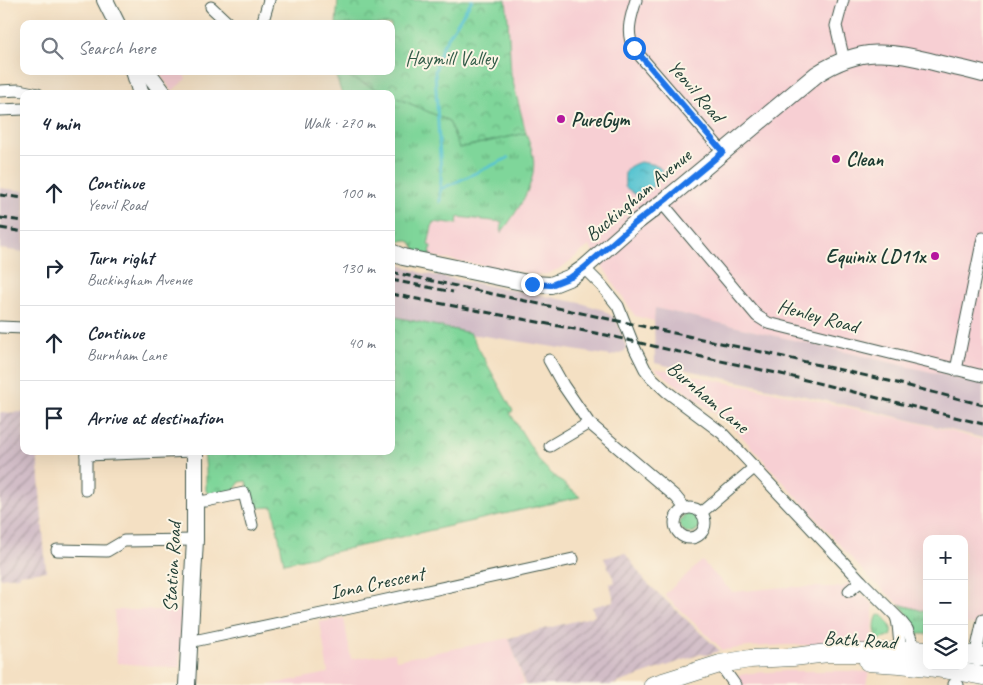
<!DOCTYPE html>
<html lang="en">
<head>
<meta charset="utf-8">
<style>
  :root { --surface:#fff; --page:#f6f6f7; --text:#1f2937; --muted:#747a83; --line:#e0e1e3 }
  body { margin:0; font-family:Caveat,sans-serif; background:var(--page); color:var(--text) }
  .controls { position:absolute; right:15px; bottom:15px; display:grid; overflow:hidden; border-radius:10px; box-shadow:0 5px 20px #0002 }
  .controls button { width:45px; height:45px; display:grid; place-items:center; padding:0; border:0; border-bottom:1px solid var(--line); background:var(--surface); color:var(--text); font:25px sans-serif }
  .stop { position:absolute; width:15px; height:15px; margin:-11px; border:4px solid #1a73e8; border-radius:50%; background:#fff }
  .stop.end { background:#1a73e8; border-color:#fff; box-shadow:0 1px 5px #0008 }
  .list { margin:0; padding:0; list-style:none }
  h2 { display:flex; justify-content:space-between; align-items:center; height:65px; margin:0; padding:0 20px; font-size:21px }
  h2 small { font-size:16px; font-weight:400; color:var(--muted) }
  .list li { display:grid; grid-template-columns:32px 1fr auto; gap:15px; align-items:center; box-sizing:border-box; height:75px; padding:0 20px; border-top:1px solid var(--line) }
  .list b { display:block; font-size:19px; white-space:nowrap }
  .list p { margin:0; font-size:16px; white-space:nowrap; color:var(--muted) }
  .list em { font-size:16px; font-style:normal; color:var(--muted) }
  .icon { flex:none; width:28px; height:28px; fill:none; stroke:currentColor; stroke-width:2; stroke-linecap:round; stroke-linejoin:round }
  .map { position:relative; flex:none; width:983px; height:685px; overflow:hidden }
  .search { position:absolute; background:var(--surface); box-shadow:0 5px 20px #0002; left:20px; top:20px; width:375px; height:55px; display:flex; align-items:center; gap:12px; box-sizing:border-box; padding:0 18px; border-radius:10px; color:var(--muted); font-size:19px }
  .panel { position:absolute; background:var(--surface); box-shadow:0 5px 20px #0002; left:20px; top:90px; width:375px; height:365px; border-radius:10px }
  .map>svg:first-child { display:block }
</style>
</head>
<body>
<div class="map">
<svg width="983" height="685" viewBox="0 0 983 685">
  <defs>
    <pattern id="industrial-furrows" width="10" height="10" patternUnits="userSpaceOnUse" patternTransform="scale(1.25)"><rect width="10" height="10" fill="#d2bdc7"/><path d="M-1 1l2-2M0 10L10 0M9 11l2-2" fill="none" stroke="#aa9ba2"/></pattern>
    <pattern id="grass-tufts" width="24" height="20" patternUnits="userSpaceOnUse" patternTransform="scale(1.25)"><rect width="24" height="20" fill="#7fd69a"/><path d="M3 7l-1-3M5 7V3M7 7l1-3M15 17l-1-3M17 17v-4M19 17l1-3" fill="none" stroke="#67af7e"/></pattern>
    <pattern id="park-crowns" width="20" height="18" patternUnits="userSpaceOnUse" patternTransform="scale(1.25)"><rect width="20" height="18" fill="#7fd69a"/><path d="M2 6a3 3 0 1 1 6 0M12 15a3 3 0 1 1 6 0" fill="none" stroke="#67af7e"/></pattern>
    <pattern id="water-ripples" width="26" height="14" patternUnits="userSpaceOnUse" patternTransform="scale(1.25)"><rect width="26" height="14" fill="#58c4d1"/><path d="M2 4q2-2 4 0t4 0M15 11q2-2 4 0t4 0" fill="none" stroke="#48a0aa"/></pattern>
  </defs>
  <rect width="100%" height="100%" fill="#fcf5e5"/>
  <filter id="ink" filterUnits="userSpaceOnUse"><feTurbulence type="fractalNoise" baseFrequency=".02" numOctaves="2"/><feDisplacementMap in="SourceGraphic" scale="10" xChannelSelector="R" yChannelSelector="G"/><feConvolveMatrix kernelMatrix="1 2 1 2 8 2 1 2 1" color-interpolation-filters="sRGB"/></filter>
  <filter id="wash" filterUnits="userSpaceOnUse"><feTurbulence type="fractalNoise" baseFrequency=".0096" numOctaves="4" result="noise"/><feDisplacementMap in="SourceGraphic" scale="20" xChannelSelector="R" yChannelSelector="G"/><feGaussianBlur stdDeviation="1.12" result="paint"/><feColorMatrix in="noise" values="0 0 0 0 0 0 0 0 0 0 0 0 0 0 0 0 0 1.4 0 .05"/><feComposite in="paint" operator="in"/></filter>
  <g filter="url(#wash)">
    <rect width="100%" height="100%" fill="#f4e0c3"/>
    <g fill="#f7cfd3">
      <path d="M 506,0 L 983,0 L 983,384 L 655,308 L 654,321 L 635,316 L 589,246 L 561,268 L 547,274 L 537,275 L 430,256 L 427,245 L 433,222 L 442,223 L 442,222 L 456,224 L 458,217 L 502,222 L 501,232 L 529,189 L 533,157 L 511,74 L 508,20 Z"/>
      <path d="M 158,71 L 183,71 L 186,79 L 172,91 Z"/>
      <path d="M 654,368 L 809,399 L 907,420 L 983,440 L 983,628 L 964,623 L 964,539 L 927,539 L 927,612 L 899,604 L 868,577 L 816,518 L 733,427 Z"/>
      <path d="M 702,561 L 732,592 L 786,587 L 843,587 L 849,582 L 873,605 L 873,645 L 785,645 L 749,647 L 723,650 L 664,595 Z"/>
      <path d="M 114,610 L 181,610 L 180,668 L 117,663 Z"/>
      <path d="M 344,618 L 351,659 L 395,653 L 396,660 L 509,638 L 524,685 L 268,685 L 328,673 L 320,622 Z"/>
      <path d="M 789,671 L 849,671 L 869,672 L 866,685 L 742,685 L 734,676 L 750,673 Z"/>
    </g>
    <g fill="url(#industrial-furrows)">
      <path d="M 24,412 L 24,451 L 37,451 L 46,571 L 19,574 L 19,576 L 0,578 L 0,413 Z"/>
      <path d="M 625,553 L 645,581 L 720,651 L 706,655 L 701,654 L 612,685 L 525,685 L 509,638 L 595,616 L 592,607 L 614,601 L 610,584 L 615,582 L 604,558 Z"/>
    </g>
    <g fill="#d2bdc7">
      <path d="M 0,188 L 24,191 L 24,252 L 0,249 Z"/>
      <path d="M 391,262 L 422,273 L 581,303 L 603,310 L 616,319 L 626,347 L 625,351 L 611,356 L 478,335 L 471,335 L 470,333 L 391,316 Z"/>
      <path d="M 655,308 L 983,384 L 983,438 L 873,411 L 655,363 L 654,321 Z"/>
    </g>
    <g fill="url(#grass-tufts)" stroke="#4f8a67">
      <path d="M 334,71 L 336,71 L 388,94 L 342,94 Z"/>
      <path d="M 391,95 L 449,121 L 460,148 L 526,133 C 529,141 532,148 533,156 C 538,183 516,213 501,233 L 502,222 L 458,217 L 457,224 L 443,222 L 442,223 L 433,222 L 428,245 L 431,246 L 430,256 L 417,252 L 411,242 L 405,240 L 393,244 L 391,244 Z"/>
      <circle cx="690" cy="523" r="10"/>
      <path d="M 899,604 L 927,612 L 927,634 L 917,634 L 910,617 Z"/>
      <path d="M 878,615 L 883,615 C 888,621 893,628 891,636 L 879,640 C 874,632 874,623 878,615 Z"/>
    </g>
    <g fill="url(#park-crowns)" stroke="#4f8a67">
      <path d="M 338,0 L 506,0 L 508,20 L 511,74 L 526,133 L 459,148 L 449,121 L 391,95 L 391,94 L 388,94 L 336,71 L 391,71 L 391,24 L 336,24 Z"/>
      <path d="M 391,316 L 470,333 L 513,411 L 510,413 L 540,462 L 552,474 L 580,497 L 284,563 L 273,507 L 254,508 L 246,481 L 240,482 L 234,490 L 211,495 L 206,491 L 206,470 L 204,451 L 391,451 Z"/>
    </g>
    <path fill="url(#water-ripples)" stroke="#3c8082" d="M 640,162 L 657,165 L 662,170 L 658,179 L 649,191 L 636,195 L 625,187 C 624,170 624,168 640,162 Z"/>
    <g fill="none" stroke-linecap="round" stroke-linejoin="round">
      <g stroke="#58c4d1" stroke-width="3">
        <path d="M 441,189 L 508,158"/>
        <path d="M 440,202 L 441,175 L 435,71 L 442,47 L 472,0"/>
      </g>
    </g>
  </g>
  <g filter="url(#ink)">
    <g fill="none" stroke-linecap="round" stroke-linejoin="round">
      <g stroke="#3f5549" stroke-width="13">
        <g id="street">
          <path d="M 636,0 C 631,17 625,32 634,49 L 723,152"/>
          <path d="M 843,0 L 836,26 L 844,60"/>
          <path d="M 211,7 L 229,24"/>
          <path d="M 262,24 L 269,0"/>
          <path d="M 0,91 L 19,90 L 38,94"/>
          <path d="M 0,110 L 24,109"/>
          <path d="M 662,203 L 757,316 L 768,323 L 983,376"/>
          <path d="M 584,268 L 602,286 L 618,306 L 635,349 L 645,369 L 652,378 L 666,391 L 722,433 L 861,581 L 899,619 L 907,629 L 912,641 L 910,650 L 907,653"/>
          <path d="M 0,327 L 24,328"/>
          <path d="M 549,360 L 563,385 L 589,423 L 676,497 L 685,508"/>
          <path d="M 956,370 L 983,238"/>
          <path d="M 550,446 L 589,423"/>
          <path d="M 86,451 L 86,490"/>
          <path d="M 86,455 L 193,451"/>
          <path d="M 196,501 L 206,501 L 244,493 L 252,525"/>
          <circle cx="690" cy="523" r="15"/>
          <path d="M 702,512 L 755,467"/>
          <path d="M 57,550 L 107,551 L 124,541 L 195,540"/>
          <path d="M 849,591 L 861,581"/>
          <path d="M 896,617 C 901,629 896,645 906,654"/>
          <path d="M 189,642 L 350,608 L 573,559"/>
          <path d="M 978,661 L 976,652 L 983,620"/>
          <path d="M 720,664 L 735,685"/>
          <path d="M 954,684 L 958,685"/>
        </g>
      </g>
      <g stroke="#3f5549" stroke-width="18">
        <g id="secondary">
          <path d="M 105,0 L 117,24"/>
          <path d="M 134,71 L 141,94"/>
          <path d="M 147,71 L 164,94"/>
          <path d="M 391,252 L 403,257 L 532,284 L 551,285 L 571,277 L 584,268 L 634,224 L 668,198 L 817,74 C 861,46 890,51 937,63 C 953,67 968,70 983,74"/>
          <path d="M 187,685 L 195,540 L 195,451"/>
        </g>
      </g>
      <g stroke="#3f5549" stroke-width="19">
        <g id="primary">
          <path d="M 964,654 L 983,657"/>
          <path d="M 868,662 C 907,664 945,668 983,676"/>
          <path d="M 653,685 L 720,664 L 750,659 L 793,657 L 828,653 L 876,653 L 914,649 L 927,650"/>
        </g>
      </g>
      <use href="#street" stroke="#fff" stroke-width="11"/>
      <use href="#secondary" stroke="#fff" stroke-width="16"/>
      <use href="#primary" stroke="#fff" stroke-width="18"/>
      <g stroke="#1f3d34" stroke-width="3" stroke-dasharray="8 4" stroke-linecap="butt">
        <path d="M 0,195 L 24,198"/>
        <path d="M 0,218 L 24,221"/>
        <path d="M 0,228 L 24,232"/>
        <path d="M 391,272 L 762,352 L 889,381 L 983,405"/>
        <path d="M 391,280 L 453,292"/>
        <path d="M 391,294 L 606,335 L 670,350 L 781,374 L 983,424"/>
      </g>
    </g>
  </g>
  <g fill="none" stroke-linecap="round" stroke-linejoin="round" filter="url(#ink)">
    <path stroke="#1a73e8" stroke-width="6" d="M 532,284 L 551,285 L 571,277 L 584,268 L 634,224 L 668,198 L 723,152 L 634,48"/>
  </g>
  <g fill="#b5179e" stroke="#fcf5e5" stroke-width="2">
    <circle cx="561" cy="119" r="5"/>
    <circle cx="836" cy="159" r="5"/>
    <circle cx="935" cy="256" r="5"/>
  </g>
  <g text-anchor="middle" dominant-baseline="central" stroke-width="4" stroke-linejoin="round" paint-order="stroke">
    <g font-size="20" fill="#325c48" stroke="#fcf5e5">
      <text x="451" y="58">Haymill Valley</text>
    </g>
    <g font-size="20" fill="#1f3d34" stroke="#fcf5e5">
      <text transform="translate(696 91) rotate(49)">Yeovil Road</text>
      <text transform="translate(638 195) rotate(-40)">Buckingham Avenue</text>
      <text transform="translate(818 316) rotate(15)">Henley Road</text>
      <text transform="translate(708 397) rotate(40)">Burnham Lane</text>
      <text transform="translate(172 567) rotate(-87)">Station Road</text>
      <text transform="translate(377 583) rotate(-12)">Iona Crescent</text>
      <text transform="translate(860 640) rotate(4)">Bath Road</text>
    </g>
    <g font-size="20" font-weight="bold" fill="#1f3d34" stroke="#fcf5e5" text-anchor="start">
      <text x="571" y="119">PureGym</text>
      <text x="846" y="159">Clean</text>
      <text x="925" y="256" text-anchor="end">Equinix LD11x</text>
    </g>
  </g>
</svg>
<div class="controls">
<button>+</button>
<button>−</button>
<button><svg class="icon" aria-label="layers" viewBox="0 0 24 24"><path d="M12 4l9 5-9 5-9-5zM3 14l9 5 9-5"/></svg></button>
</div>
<div class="stop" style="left:634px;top:48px"></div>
<div class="stop end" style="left:532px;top:284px"></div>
<div class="search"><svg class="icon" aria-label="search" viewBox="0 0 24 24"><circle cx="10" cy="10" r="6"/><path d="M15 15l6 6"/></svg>Search here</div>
<section class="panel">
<h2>4 min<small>Walk · 270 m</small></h2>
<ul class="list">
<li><svg class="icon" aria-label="ahead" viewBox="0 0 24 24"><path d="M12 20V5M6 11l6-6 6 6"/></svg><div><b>Continue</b><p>Yeovil Road</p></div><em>100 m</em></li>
<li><svg class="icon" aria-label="right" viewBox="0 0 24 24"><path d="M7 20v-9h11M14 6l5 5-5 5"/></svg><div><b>Turn right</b><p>Buckingham Avenue</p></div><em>130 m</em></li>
<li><svg class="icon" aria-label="ahead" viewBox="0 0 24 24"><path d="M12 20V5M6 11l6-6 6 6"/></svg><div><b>Continue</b><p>Burnham Lane</p></div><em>40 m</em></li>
<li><svg class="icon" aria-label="arrive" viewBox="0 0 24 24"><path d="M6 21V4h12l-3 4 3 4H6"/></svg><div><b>Arrive at destination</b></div></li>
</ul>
</section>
</div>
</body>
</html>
